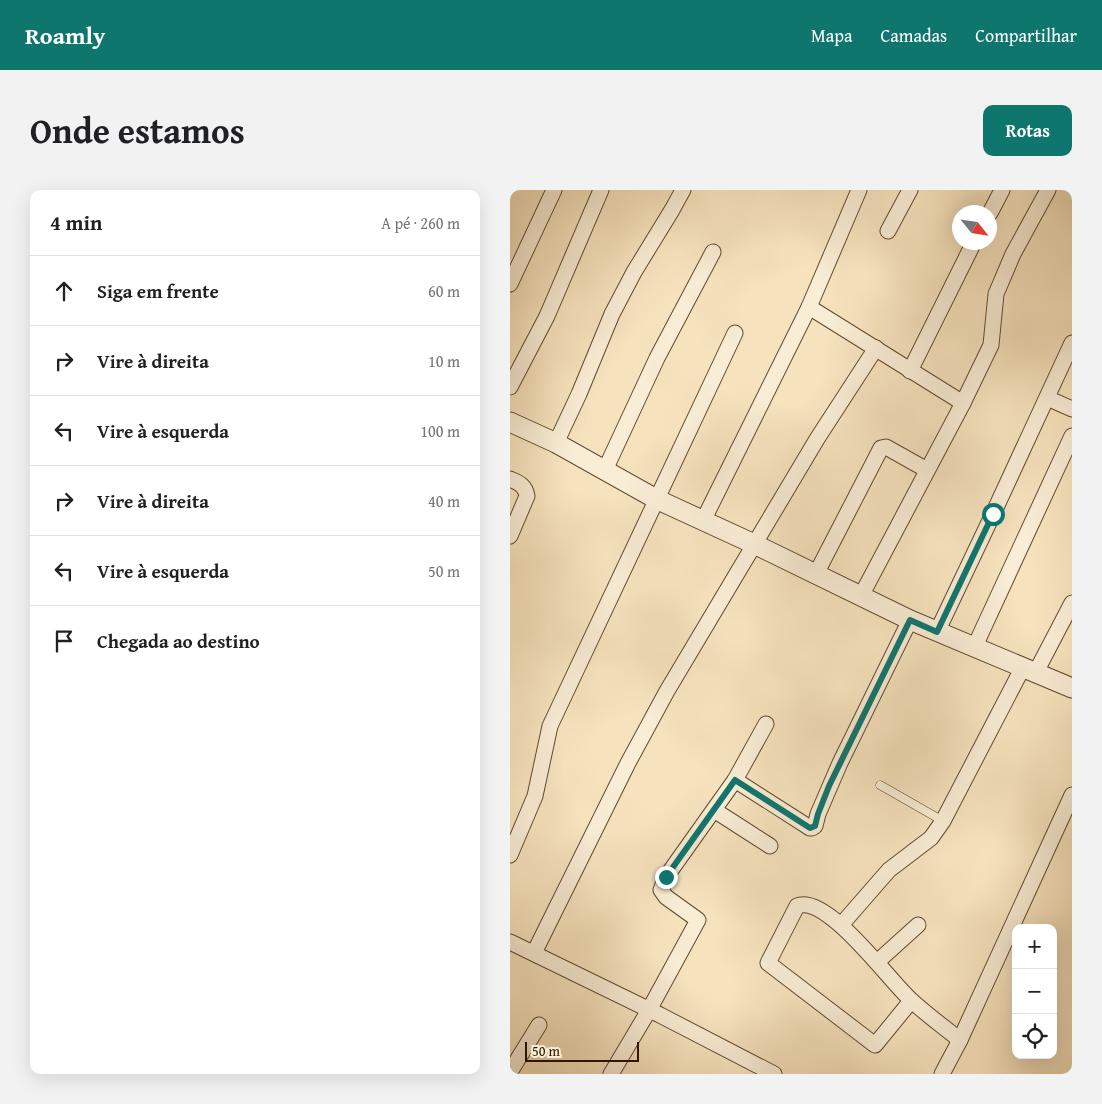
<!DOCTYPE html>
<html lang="pt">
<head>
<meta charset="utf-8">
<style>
  :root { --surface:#fff; --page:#f2f2f2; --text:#202124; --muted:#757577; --line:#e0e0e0; --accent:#0f766e }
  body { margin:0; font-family:"Gentium Book Plus",serif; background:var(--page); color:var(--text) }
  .controls { position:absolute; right:15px; bottom:15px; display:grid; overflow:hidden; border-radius:10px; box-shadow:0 5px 20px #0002 }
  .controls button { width:45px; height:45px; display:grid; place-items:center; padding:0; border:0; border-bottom:1px solid var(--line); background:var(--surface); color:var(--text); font:25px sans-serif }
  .compass { position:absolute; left:442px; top:15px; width:45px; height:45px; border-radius:50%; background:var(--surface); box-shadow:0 5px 20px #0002; rotate:120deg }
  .scale { position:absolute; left:15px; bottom:12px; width:114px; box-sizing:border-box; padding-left:5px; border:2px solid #301600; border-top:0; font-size:14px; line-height:18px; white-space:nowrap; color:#301600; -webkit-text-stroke:4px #f9edd5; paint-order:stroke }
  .stop { position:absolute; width:15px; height:15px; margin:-11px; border:4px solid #0f766e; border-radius:50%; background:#fff }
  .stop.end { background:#0f766e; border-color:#fff; box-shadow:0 1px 5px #0008 }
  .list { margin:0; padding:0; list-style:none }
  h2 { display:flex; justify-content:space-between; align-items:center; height:65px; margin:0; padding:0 20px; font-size:21px }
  h2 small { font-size:16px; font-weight:400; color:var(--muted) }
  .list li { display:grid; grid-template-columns:32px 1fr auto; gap:15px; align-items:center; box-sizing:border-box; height:70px; padding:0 20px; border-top:1px solid var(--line) }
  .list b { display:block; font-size:19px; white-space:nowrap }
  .list em { font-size:16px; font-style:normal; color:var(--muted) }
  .icon { flex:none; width:28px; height:28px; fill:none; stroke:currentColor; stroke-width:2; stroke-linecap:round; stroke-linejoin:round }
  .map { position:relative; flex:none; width:562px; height:884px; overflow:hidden; border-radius:10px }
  header { display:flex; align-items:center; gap:30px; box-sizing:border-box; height:70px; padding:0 25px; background:var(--accent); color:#fff }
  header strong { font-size:24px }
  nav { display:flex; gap:28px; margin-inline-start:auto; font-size:18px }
  .intro { display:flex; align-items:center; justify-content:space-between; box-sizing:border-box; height:120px; padding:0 30px }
  h1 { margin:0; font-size:35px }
  .button { padding:12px 22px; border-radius:10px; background:var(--accent); color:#fff; font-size:18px; font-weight:700 }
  main { display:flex; gap:30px; padding:0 30px }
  aside { flex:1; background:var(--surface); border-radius:10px; box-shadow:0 5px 20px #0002 }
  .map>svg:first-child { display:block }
</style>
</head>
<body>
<header>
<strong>Roamly</strong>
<nav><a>Mapa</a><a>Camadas</a><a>Compartilhar</a></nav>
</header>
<div class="intro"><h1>Onde estamos</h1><a class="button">Rotas</a></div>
<main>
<aside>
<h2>4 min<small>A pé · 260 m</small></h2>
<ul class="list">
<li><svg class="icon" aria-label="ahead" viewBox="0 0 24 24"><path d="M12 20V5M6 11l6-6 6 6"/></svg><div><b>Siga em frente</b></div><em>60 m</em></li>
<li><svg class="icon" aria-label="right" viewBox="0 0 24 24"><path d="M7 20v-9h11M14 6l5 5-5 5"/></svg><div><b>Vire à direita</b></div><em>10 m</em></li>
<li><svg class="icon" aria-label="left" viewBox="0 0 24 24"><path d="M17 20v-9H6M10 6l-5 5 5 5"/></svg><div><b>Vire à esquerda</b></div><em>100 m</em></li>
<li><svg class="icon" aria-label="right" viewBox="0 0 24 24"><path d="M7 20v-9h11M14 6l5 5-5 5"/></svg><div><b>Vire à direita</b></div><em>40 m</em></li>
<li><svg class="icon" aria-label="left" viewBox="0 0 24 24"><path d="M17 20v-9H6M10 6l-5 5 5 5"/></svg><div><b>Vire à esquerda</b></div><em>50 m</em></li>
<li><svg class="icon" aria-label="arrive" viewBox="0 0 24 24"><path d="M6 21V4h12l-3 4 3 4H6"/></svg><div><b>Chegada ao destino</b></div></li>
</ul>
</aside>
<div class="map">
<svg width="562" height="884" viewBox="0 0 562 884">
  <rect width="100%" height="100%" fill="#f6e3be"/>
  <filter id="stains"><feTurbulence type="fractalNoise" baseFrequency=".004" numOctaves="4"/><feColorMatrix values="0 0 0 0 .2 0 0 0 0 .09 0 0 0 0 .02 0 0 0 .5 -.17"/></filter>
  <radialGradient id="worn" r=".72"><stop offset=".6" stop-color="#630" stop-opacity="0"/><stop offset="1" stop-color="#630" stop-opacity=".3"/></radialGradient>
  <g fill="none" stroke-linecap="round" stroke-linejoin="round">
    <g stroke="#624930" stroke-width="9">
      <path id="service" d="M 370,595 L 433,631"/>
    </g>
    <g stroke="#624930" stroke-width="17">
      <g id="minor">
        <path d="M 480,23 L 492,0"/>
        <path d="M 378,41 L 400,0"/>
        <path d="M 0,94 L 44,0"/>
        <path d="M 299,117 L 453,213"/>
        <path d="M 400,181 L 464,52"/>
        <path d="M 0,197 L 37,126 L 91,0"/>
        <path d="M 537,208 L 562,219"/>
        <path d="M 46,253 L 69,204 L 102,124 L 124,82 L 162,20 L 173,0"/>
        <path d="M 95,280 L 147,168 L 203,62"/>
        <path d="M 0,289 C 9,293 15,295 17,306 L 0,346"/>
        <path d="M 193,331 L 299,117 L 349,0"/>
        <path d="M 306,384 L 371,258 L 376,257 L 417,280"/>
        <path d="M 351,406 L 453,213 L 481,155 L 486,104 L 503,64 L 538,0"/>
        <path d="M 427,442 L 483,324 L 562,153"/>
        <path d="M 465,456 L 562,246"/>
        <path d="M 526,482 L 562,413"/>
        <path d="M 225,590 L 300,638 L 302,638 L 305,636 L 308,624 L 330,573 L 400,430"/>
        <path d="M 204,620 L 260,656"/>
        <path d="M 0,665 L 25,606 L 40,536 L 225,143"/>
        <path d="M 331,735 L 379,680 L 421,648 L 433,631 L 513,477"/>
        <path d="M 0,752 L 150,825 L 264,884"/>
        <path d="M 24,763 L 118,573 L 157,501 L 307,249 L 366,158"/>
        <path d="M 367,772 L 408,735"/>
        <path d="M 401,811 L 365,855 L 258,773 L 287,716 C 317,703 381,793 402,811 C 417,825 434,837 450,850"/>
        <path d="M 0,882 L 29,835"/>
        <path d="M 101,884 L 139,820 L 188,730 L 156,707 L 151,700 L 156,687 L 225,590 L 256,534"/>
        <path d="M 432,884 L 450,850 L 562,605"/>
      </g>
    </g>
    <g stroke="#624930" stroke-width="21">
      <path id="tertiary" d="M 0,232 L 46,253 L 146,309 L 244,354 L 400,430 L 562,498"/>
    </g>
    <use href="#service" stroke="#f9edd5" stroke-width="8"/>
    <use href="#minor" stroke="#f9edd5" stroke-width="15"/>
    <use href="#tertiary" stroke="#f9edd5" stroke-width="19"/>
  </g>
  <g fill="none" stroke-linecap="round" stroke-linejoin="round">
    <path stroke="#0f766e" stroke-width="6" d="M 156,687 L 225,590 L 300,638 L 305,636 L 308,624 L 319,596 L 400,430 L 427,442 L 483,324"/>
  </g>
  <rect width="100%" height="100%" filter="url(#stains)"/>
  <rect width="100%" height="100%" fill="url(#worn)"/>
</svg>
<div class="controls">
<button>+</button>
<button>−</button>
<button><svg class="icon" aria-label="locate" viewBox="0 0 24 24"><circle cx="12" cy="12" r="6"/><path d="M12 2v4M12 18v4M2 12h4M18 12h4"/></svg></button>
</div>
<svg class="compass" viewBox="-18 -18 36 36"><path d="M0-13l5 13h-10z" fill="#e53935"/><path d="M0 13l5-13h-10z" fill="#757577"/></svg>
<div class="scale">50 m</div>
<div class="stop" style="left:483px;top:324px"></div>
<div class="stop end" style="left:156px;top:687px"></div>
</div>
</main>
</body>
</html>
